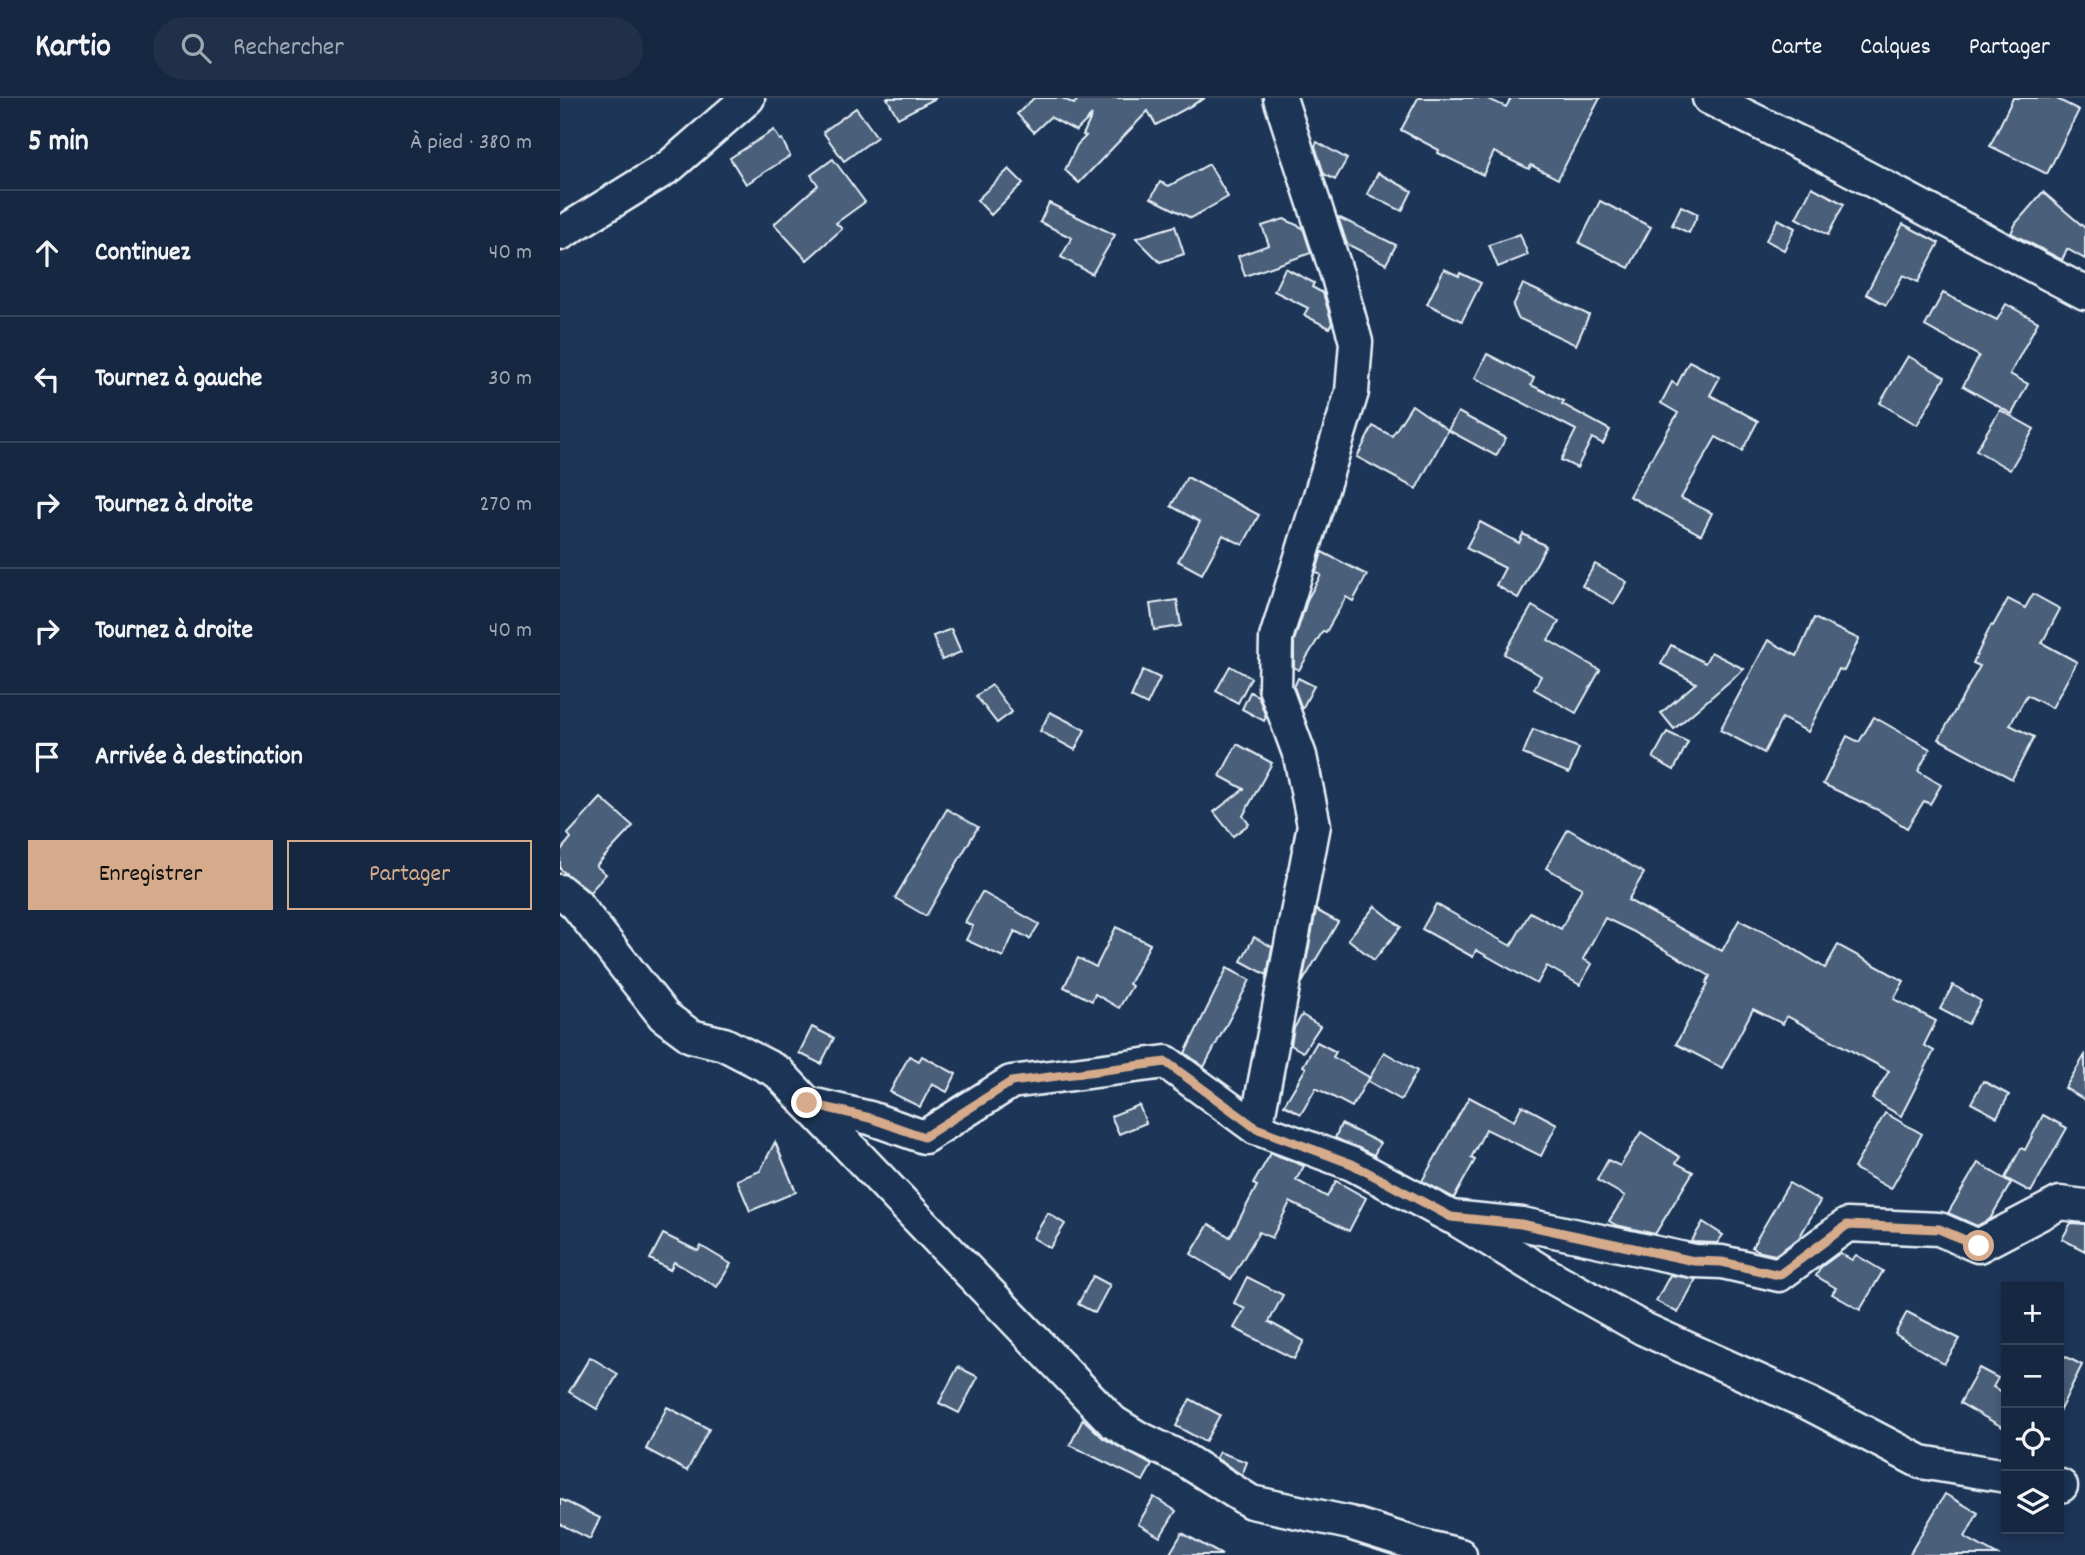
<!DOCTYPE html>
<html lang="fr">
<head>
<meta charset="utf-8">
<style>
  :root { --surface:#162841; --page:#1f3048; --text:#f1f3f6; --muted:#9ea6b1; --line:#35445a; --accent:#d6ab8b }
  body { margin:0; font-family:Dekko,sans-serif; background:var(--page); color:var(--text) }
  .controls { position:absolute; right:21px; bottom:21px; display:grid; overflow:hidden; border-radius:0px; box-shadow:0 4px 10px #0003 }
  .controls button { width:63px; height:63px; display:grid; place-items:center; padding:0; border:0; border-bottom:2px solid var(--line); background:var(--surface); color:var(--text); font:35px sans-serif }
  .stop { position:absolute; width:21px; height:21px; margin:-16px; border:5px solid #d6ab8b; border-radius:50%; background:#fff }
  .stop.end { background:#d6ab8b; border-color:#fff; box-shadow:0 2px 7px #0008 }
  .list { margin:0; padding:0; list-style:none }
  h2 { display:flex; justify-content:space-between; align-items:center; height:91px; margin:0; padding:0 28px; font-size:30px }
  h2 small { font-size:23px; font-weight:400; color:var(--muted) }
  .list li { display:grid; grid-template-columns:46px 1fr auto; gap:21px; align-items:center; box-sizing:border-box; height:126px; padding:0 28px; border-top:2px solid var(--line) }
  .list b { display:block; font-size:26px; white-space:nowrap }
  .list em { font-size:23px; font-style:normal; color:var(--muted) }
  .actions { display:flex; gap:14px; padding:21px 28px }
  .actions a { flex:1; padding:16px 0; border:2px solid var(--accent); border-radius:0px; text-align:center; font-size:24px; color:var(--accent) }
  .actions .main { background:var(--accent); color:#111 }
  .icon { flex:none; width:38px; height:38px; fill:none; stroke:currentColor; stroke-width:2; stroke-linecap:round; stroke-linejoin:round }
  .map { position:relative; flex:none; width:1525px; height:1457px; overflow:hidden }
  header { display:flex; align-items:center; gap:42px; box-sizing:border-box; height:98px; padding:0 35px; background:var(--surface); border-bottom:2px solid var(--line) }
  header strong { font-size:33px }
  nav { display:flex; gap:38px; margin-inline-start:auto; font-size:24px }
  .search { width:490px; height:63px; background:var(--page); display:flex; align-items:center; gap:18px; box-sizing:border-box; padding:0 24px; border-radius:38px; color:var(--muted); font-size:26px }
  main { display:flex }
  aside { flex:1; background:var(--surface) }
  .map>svg:first-child { display:block }
</style>
</head>
<body>
<header>
<strong>Kartio</strong>
<div class="search"><svg class="icon" aria-label="search" viewBox="0 0 24 24"><circle cx="10" cy="10" r="6"/><path d="M15 15l6 6"/></svg>Rechercher</div>
<nav><a>Carte</a><a>Calques</a><a>Partager</a></nav>
</header>
<main>
<aside>
<h2>5 min<small>À pied · 380 m</small></h2>
<ul class="list">
<li><svg class="icon" aria-label="ahead" viewBox="0 0 24 24"><path d="M12 20V5M6 11l6-6 6 6"/></svg><div><b>Continuez</b></div><em>40 m</em></li>
<li><svg class="icon" aria-label="left" viewBox="0 0 24 24"><path d="M17 20v-9H6M10 6l-5 5 5 5"/></svg><div><b>Tournez à gauche</b></div><em>30 m</em></li>
<li><svg class="icon" aria-label="right" viewBox="0 0 24 24"><path d="M7 20v-9h11M14 6l5 5-5 5"/></svg><div><b>Tournez à droite</b></div><em>270 m</em></li>
<li><svg class="icon" aria-label="right" viewBox="0 0 24 24"><path d="M7 20v-9h11M14 6l5 5-5 5"/></svg><div><b>Tournez à droite</b></div><em>40 m</em></li>
<li><svg class="icon" aria-label="arrive" viewBox="0 0 24 24"><path d="M6 21V4h12l-3 4 3 4H6"/></svg><div><b>Arrivée à destination</b></div></li>
</ul>
<div class="actions"><a class="main">Enregistrer</a><a>Partager</a></div>
</aside>
<div class="map">
<svg width="1525" height="1457" viewBox="0 0 1525 1457">
  <rect width="100%" height="100%" fill="#1d3557"/>
  <filter id="ink" filterUnits="userSpaceOnUse"><feTurbulence type="fractalNoise" baseFrequency=".0143" numOctaves="2"/><feDisplacementMap in="SourceGraphic" scale="14" xChannelSelector="R" yChannelSelector="G"/><feConvolveMatrix kernelMatrix="1 2 1 2 8 2 1 2 1" color-interpolation-filters="sRGB"/></filter>
  <g filter="url(#ink)">
    <g fill="#495e7a" stroke="#e8f1f8" stroke-width="2">
      <path d="M 327,0 L 376,0 L 338,20 Z"/>
      <path d="M 474,0 L 502,0 L 514,6 L 519,0 L 645,0 L 596,27 L 588,13 L 519,85 L 505,72 L 517,47 L 526,38 L 523,37 L 532,17 L 516,33 L 490,19 L 474,34 L 457,16 Z"/>
      <path d="M 858,0 L 926,0 L 946,9 L 951,0 L 1040,0 L 998,81 L 971,67 L 969,71 L 934,54 L 923,77 L 878,55 L 879,52 L 841,32 Z"/>
      <path d="M 1453,0 L 1495,0 L 1519,12 L 1487,76 L 1430,48 Z"/>
      <path d="M 296,10 L 317,39 L 284,63 L 263,34 Z"/>
      <path d="M 214,32 L 220,42 L 222,41 L 230,58 L 186,86 L 170,60 Z"/>
      <path d="M 757,44 L 787,61 L 775,82 L 764,76 L 755,48 Z"/>
      <path d="M 273,61 L 305,104 L 276,125 L 282,131 L 247,162 L 214,126 L 258,87 L 251,77 Z"/>
      <path d="M 649,66 L 668,99 L 631,120 L 591,100 L 600,84 L 609,88 Z"/>
      <path d="M 449,71 L 463,85 L 431,117 L 417,102 Z"/>
      <path d="M 818,75 L 852,93 L 842,113 L 807,96 Z"/>
      <path d="M 1252,89 L 1284,106 L 1268,137 L 1236,120 Z"/>
      <path d="M 1483,94 L 1525,130 L 1525,161 L 1507,151 L 1502,162 L 1451,135 L 1456,125 Z"/>
      <path d="M 1040,103 L 1091,129 L 1069,170 L 1019,145 Z"/>
      <path d="M 489,105 L 555,137 L 532,176 L 501,159 L 512,140 L 480,124 Z"/>
      <path d="M 1121,108 L 1138,116 L 1129,135 L 1112,127 Z"/>
      <path d="M 778,119 L 836,147 L 826,166 L 787,146 Z"/>
      <path d="M 724,121 L 743,130 L 751,155 L 685,178 L 678,158 L 709,147 L 702,128 Z"/>
      <path d="M 1218,121 L 1235,130 L 1224,152 L 1206,142 Z"/>
      <path d="M 1343,126 L 1379,145 L 1358,184 L 1343,177 L 1326,207 L 1306,196 Z"/>
      <path d="M 615,128 L 624,156 L 600,164 L 576,140 Z"/>
      <path d="M 960,136 L 968,157 L 938,169 L 929,147 Z"/>
      <path d="M 725,170 L 754,185 L 752,189 L 763,195 L 772,225 L 769,230 L 744,217 L 748,210 L 714,193 Z"/>
      <path d="M 884,171 L 899,178 L 900,175 L 921,185 L 902,223 L 867,206 Z"/>
      <path d="M 963,186 L 1029,217 L 1016,247 L 958,220 L 953,208 Z"/>
      <path d="M 1383,195 L 1437,222 L 1446,206 L 1478,224 L 1450,276 L 1468,286 L 1452,316 L 1403,288 L 1419,258 L 1365,228 Z"/>
      <path d="M 927,256 L 974,280 L 971,287 L 1004,303 L 1002,306 L 1050,332 L 1043,346 L 1032,340 L 1017,370 L 1001,362 L 1016,332 L 915,280 Z"/>
      <path d="M 1348,258 L 1385,279 L 1357,327 L 1320,305 Z"/>
      <path d="M 1129,263 L 1160,279 L 1150,297 L 1198,323 L 1182,353 L 1156,339 L 1121,400 L 1152,415 L 1141,437 L 1069,398 L 1118,315 L 1101,305 L 1112,284 L 1117,287 Z"/>
      <path d="M 852,307 L 888,332 L 856,391 L 797,359 L 813,328 L 832,338 Z"/>
      <path d="M 1440,312 L 1474,331 L 1450,372 L 1416,352 Z"/>
      <path d="M 898,314 L 946,340 L 936,358 L 888,332 Z"/>
      <path d="M 627,379 L 699,417 L 683,447 L 663,437 L 642,476 L 618,463 L 640,424 L 611,408 Z"/>
      <path d="M 920,424 L 959,445 L 963,436 L 986,448 L 958,500 L 936,487 L 945,470 L 906,450 Z"/>
      <path d="M 762,454 L 807,477 L 793,503 L 786,499 L 766,534 L 763,533 L 739,572 L 734,569 L 734,543 L 748,500 L 761,477 L 756,474 Z"/>
      <path d="M 1035,466 L 1067,484 L 1054,506 L 1022,488 Z"/>
      <path d="M 1473,496 L 1500,511 L 1482,545 L 1517,564 L 1492,610 L 1467,597 L 1450,627 L 1474,639 L 1452,681 L 1379,641 L 1420,568 L 1413,565 L 1431,527 L 1433,528 L 1448,501 L 1465,510 Z"/>
      <path d="M 617,502 L 621,528 L 594,532 L 590,506 Z"/>
      <path d="M 972,508 L 999,524 L 988,542 L 1040,572 L 1016,615 L 974,591 L 981,578 L 944,556 Z"/>
      <path d="M 1254,520 L 1299,541 L 1284,573 L 1279,571 L 1248,634 L 1222,620 L 1204,655 L 1160,632 L 1208,542 L 1237,558 Z"/>
      <path d="M 391,531 L 401,554 L 382,562 L 373,538 Z"/>
      <path d="M 1111,547 L 1145,565 L 1151,554 L 1184,571 L 1114,631 L 1101,615 L 1136,585 L 1101,566 Z"/>
      <path d="M 670,568 L 691,580 L 678,605 L 656,593 Z"/>
      <path d="M 583,572 L 600,580 L 587,607 L 571,599 Z"/>
      <path d="M 738,580 L 754,588 L 742,611 L 734,589 Z"/>
      <path d="M 432,587 L 452,614 L 437,625 L 416,598 Z"/>
      <path d="M 690,594 L 698,598 L 706,619 L 704,623 L 682,611 Z"/>
      <path d="M 490,614 L 525,632 L 515,652 L 480,633 Z"/>
      <path d="M 1314,619 L 1370,651 L 1358,673 L 1381,687 L 1370,706 L 1364,703 L 1347,730 L 1320,713 L 1263,686 L 1287,638 L 1299,644 Z"/>
      <path d="M 973,631 L 1019,650 L 1009,675 L 963,656 Z"/>
      <path d="M 1107,634 L 1128,644 L 1114,672 L 1093,660 Z"/>
      <path d="M 677,646 L 712,665 L 683,718 L 689,726 L 673,738 L 654,714 L 684,691 L 660,678 Z"/>
      <path d="M 41,700 L 73,728 L 36,768 L 46,776 L 30,794 L 0,771 L 0,753 L 11,740 L 8,736 Z"/>
      <path d="M 387,711 L 418,729 L 366,818 L 335,800 Z"/>
      <path d="M 1008,731 L 1084,775 L 1068,802 L 1162,853 L 1179,822 L 1218,841 L 1265,870 L 1278,847 L 1344,883 L 1334,901 L 1376,923 L 1364,947 L 1374,953 L 1341,1018 L 1312,1001 L 1329,973 L 1227,918 L 1223,926 L 1193,911 L 1162,970 L 1116,946 L 1148,886 L 1146,885 L 1150,878 L 1072,833 L 1045,820 L 1023,861 L 1032,866 L 1020,887 L 987,868 L 977,886 L 916,852 L 913,859 L 862,831 L 876,806 L 951,848 L 970,814 L 1001,831 L 1022,790 L 986,770 Z"/>
      <path d="M 422,794 L 479,826 L 470,841 L 455,833 L 443,859 L 406,842 L 413,828 L 405,824 Z"/>
      <path d="M 815,808 L 841,829 L 814,862 L 788,841 Z"/>
      <path d="M 756,812 L 778,824 L 742,885 Z"/>
      <path d="M 556,829 L 590,846 L 569,886 L 572,888 L 559,910 L 535,896 L 532,903 L 504,889 L 518,860 L 536,869 Z"/>
      <path d="M 694,839 L 712,849 L 707,877 L 681,863 Z"/>
      <path d="M 667,870 L 690,882 L 644,969 L 625,955 Z"/>
      <path d="M 1393,887 L 1421,903 L 1408,926 L 1380,911 Z"/>
      <path d="M 742,917 L 760,928 L 743,954 L 731,947 L 734,930 Z"/>
      <path d="M 252,929 L 274,940 L 261,966 L 239,955 Z"/>
      <path d="M 757,944 L 776,954 L 773,959 L 809,979 L 792,1009 L 756,990 L 741,1016 L 724,1007 L 746,970 L 743,968 Z"/>
      <path d="M 824,954 L 857,973 L 841,1002 L 808,983 Z"/>
      <path d="M 1525,957 L 1525,1002 L 1505,990 Z"/>
      <path d="M 349,958 L 359,963 L 362,958 L 396,976 L 387,994 L 372,986 L 360,1009 L 330,994 Z"/>
      <path d="M 1423,983 L 1449,997 L 1437,1019 L 1411,1005 Z"/>
      <path d="M 909,999 L 954,1023 L 962,1007 L 997,1026 L 981,1058 L 926,1031 L 911,1060 L 915,1062 L 894,1100 L 862,1083 Z"/>
      <path d="M 579,1007 L 586,1025 L 559,1036 L 551,1018 Z"/>
      <path d="M 1325,1015 L 1362,1036 L 1331,1091 L 1294,1070 Z"/>
      <path d="M 1483,1017 L 1507,1030 L 1471,1094 L 1445,1080 L 1461,1050 L 1465,1052 Z"/>
      <path d="M 781,1026 L 820,1045 L 814,1057 L 775,1040 Z"/>
      <path d="M 1081,1034 L 1120,1059 L 1116,1065 L 1133,1074 L 1095,1136 L 1056,1127 L 1049,1123 L 1065,1098 L 1037,1082 L 1048,1062 L 1060,1068 Z"/>
      <path d="M 215,1044 L 236,1094 L 190,1113 L 177,1082 L 200,1073 Z"/>
      <path d="M 711,1055 L 744,1068 L 736,1082 L 767,1099 L 776,1083 L 806,1100 L 789,1133 L 730,1104 L 712,1140 L 699,1134 L 671,1181 L 631,1156 L 649,1126 L 670,1139 L 697,1088 L 693,1086 Z"/>
      <path d="M 1418,1065 L 1451,1085 L 1430,1121 L 1417,1128 L 1388,1115 Z"/>
      <path d="M 1229,1085 L 1260,1103 L 1239,1140 L 1215,1157 L 1201,1154 L 1192,1149 Z"/>
      <path d="M 488,1115 L 505,1126 L 490,1150 L 473,1140 Z"/>
      <path d="M 1143,1124 L 1163,1137 L 1157,1145 L 1131,1144 Z"/>
      <path d="M 1511,1125 L 1525,1126 L 1525,1153 L 1502,1141 Z"/>
      <path d="M 103,1136 L 138,1153 L 141,1148 L 171,1166 L 157,1189 L 114,1164 L 110,1172 L 90,1161 Z"/>
      <path d="M 1280,1155 L 1292,1162 L 1296,1157 L 1323,1173 L 1300,1212 L 1272,1196 L 1276,1190 L 1256,1178 L 1261,1169 Z"/>
      <path d="M 1110,1177 L 1136,1181 L 1118,1215 L 1096,1203 Z"/>
      <path d="M 533,1178 L 550,1187 L 535,1215 L 518,1206 Z"/>
      <path d="M 687,1179 L 723,1197 L 709,1224 L 744,1243 L 734,1261 L 674,1230 L 685,1211 L 674,1205 Z"/>
      <path d="M 1347,1214 L 1400,1241 L 1384,1266 L 1335,1236 Z"/>
      <path d="M 1499,1255 L 1522,1267 L 1499,1314 Z"/>
      <path d="M 30,1259 L 58,1276 L 37,1311 L 9,1294 Z"/>
      <path d="M 398,1269 L 418,1279 L 399,1315 L 379,1305 Z"/>
      <path d="M 1419,1270 L 1438,1280 L 1433,1289 L 1446,1296 L 1446,1331 L 1400,1305 Z"/>
      <path d="M 630,1301 L 660,1317 L 645,1344 L 616,1328 Z"/>
      <path d="M 107,1309 L 149,1331 L 127,1373 L 86,1351 Z"/>
      <path d="M 523,1321 L 543,1340 L 592,1367 L 583,1383 L 510,1347 Z"/>
      <path d="M 659,1354 L 687,1364 L 682,1377 L 656,1360 Z"/>
      <path d="M 1385,1396 L 1418,1415 L 1405,1439 L 1437,1457 L 1349,1457 Z"/>
      <path d="M 594,1399 L 616,1413 L 600,1439 L 578,1426 Z"/>
      <path d="M 0,1401 L 40,1420 L 30,1441 L 0,1426 Z"/>
      <path d="M 622,1435 L 662,1457 L 609,1457 Z"/>
    </g>
    <g fill="none" stroke-linecap="round" stroke-linejoin="round">
      <g stroke="#e8f1f8" stroke-width="37">
        <g id="minor">
          <path d="M 1149,0 L 1258,54 L 1525,195"/>
          <path d="M 0,136 L 110,68 L 188,0"/>
          <path d="M 0,793 L 16,806 L 104,918 L 131,938 L 164,946 L 218,974 L 247,1005 L 310,1020 L 364,1039 L 451,984 L 606,964 L 696,1030 L 792,1066 L 891,1119 L 962,1126 L 1134,1163 L 1162,1164 L 1219,1177 L 1287,1127 L 1379,1131 L 1418,1148 L 1500,1105 L 1525,1108"/>
          <path d="M 247,1005 L 553,1324 L 577,1339 L 623,1361 L 691,1404 L 790,1425 L 859,1447 L 900,1457"/>
          <path d="M 696,1030 L 754,727 L 740,658 L 715,590 L 716,540 L 792,294 L 796,244 L 778,179 L 720,0"/>
          <path d="M 899,1123 L 981,1173 L 1084,1231 L 1248,1305 L 1361,1364 L 1446,1378"/>
          <path d="M 1499,1388 L 1501,1388"/>
        </g>
      </g>
      <use href="#minor" stroke="#1d3557" stroke-width="32"/>
    </g>
  </g>
  <g fill="none" stroke-linecap="round" stroke-linejoin="round" filter="url(#ink)">
    <path stroke="#d6ab8b" stroke-width="9" d="M 247,1005 L 310,1020 L 364,1039 L 451,984 L 606,964 L 696,1030 L 792,1066 L 891,1119 L 961,1126 L 1134,1163 L 1162,1164 L 1219,1177 L 1287,1127 L 1379,1131 L 1419,1148"/>
  </g>
</svg>
<div class="controls">
<button>+</button>
<button>−</button>
<button><svg class="icon" aria-label="locate" viewBox="0 0 24 24"><circle cx="12" cy="12" r="6"/><path d="M12 2v4M12 18v4M2 12h4M18 12h4"/></svg></button>
<button><svg class="icon" aria-label="layers" viewBox="0 0 24 24"><path d="M12 4l9 5-9 5-9-5zM3 14l9 5 9-5"/></svg></button>
</div>
<div class="stop" style="left:1419px;top:1148px"></div>
<div class="stop end" style="left:247px;top:1005px"></div>
</div>
</main>
</body>
</html>
